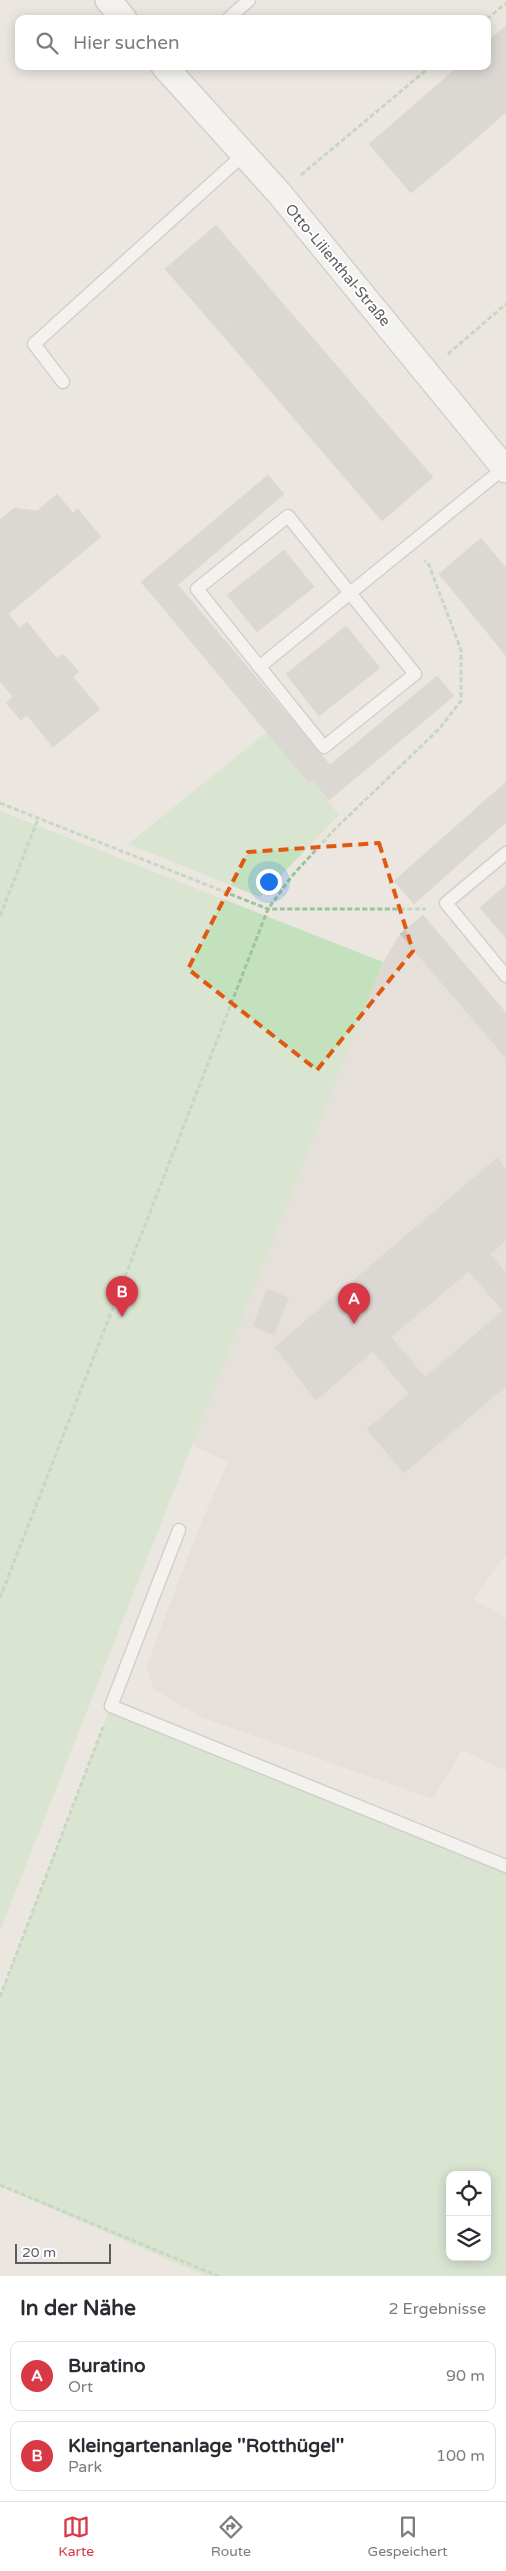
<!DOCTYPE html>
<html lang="de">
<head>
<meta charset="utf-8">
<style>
  :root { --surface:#fff; --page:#f7f7f7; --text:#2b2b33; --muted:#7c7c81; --line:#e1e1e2; --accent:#d93846 }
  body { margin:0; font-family:"Varela Round",sans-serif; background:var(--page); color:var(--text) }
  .controls { position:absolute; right:15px; bottom:15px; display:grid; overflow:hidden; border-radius:10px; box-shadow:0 2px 12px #0003 }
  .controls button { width:45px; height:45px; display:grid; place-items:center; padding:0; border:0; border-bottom:1px solid var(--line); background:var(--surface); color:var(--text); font:25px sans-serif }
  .scale { position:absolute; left:15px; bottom:12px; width:96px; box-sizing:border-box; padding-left:5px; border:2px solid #595d60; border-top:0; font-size:14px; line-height:18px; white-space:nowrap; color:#595d60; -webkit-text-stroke:4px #fff; paint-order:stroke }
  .you { position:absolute; left:268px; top:881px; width:18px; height:18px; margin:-12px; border:4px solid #fff; border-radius:50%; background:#1a73e8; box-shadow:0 0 0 8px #1a73e833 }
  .badge { display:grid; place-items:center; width:32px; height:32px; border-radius:50%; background:var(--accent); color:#fff; font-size:16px; font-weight:700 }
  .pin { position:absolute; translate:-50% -41px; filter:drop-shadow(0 1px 2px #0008) }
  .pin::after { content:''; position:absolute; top:26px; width:18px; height:15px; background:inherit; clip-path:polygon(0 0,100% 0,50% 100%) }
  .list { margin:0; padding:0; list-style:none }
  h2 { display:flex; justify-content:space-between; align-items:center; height:65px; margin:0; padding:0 20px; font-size:21px }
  h2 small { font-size:16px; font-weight:400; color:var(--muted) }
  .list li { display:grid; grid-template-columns:32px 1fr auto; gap:15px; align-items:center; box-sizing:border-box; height:70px; margin:0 10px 10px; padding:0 10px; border:1px solid var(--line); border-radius:10px }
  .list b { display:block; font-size:19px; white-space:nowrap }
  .list p { margin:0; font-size:16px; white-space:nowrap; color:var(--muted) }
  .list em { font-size:16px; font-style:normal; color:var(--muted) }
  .icon { flex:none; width:28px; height:28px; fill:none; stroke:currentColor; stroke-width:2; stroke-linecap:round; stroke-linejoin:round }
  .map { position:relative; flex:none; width:506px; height:2276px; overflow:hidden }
  .search { position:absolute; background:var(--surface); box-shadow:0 2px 12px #0003; left:15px; right:15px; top:15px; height:55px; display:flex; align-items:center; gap:12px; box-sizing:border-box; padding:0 18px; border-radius:10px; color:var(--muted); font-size:19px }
  .sheet { height:225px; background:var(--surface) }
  nav { display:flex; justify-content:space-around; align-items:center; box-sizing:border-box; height:70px; border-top:1px solid var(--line); background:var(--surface); font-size:14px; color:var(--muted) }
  nav a { display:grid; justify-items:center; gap:2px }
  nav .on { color:var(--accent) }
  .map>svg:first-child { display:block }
</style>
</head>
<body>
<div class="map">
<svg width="506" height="2276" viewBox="0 0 506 2276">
  <rect width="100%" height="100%" fill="#ebe7e0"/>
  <path fill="#ddd8d2" d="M 400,934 L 506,1058 L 506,1554 L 474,1599 L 506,1619 L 506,1771 L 462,1750 L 433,1799 L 201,1717 L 154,1690 L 146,1667 L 199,1528 L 228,1462 L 192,1445 L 383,962 Z"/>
  <g fill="#c4e1be" fill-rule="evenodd">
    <path d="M 267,732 L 309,782 L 312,780 L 339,815 L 260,897 L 128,844 Z"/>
    <path d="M 0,811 L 383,962 L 0,1931 Z"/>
    <path d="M 111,1706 L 506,1867 L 506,2276 L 206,2276 L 0,2186 L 0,1997 ZM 450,2175 L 487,2175 L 487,2257 L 450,2257 Z"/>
  </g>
  <g fill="#c8c4c0" stroke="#cfc7bf" fill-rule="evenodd">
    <path d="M 506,26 L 506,97 L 480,66 L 487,66 L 487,42 Z"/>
    <path d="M 459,66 L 480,66 L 506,97 L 506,112 L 464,149 L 421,99 Z"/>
    <path d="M 421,99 L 464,149 L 411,193 L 369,144 Z"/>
    <path d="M 216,225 L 270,289 L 220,332 L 165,269 Z"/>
    <path d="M 270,289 L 324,351 L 274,395 L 220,332 Z"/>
    <path d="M 324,351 L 378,414 L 328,458 L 274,395 Z"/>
    <path d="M 378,414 L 433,477 L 382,521 L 328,458 Z"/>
    <path d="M 268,475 L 284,494 L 158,602 L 141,582 Z"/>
    <path d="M 57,494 L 73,513 L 78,509 L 101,537 L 8,614 L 20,628 L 27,622 L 57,659 L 63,654 L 79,672 L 73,677 L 100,709 L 53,747 L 27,715 L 21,720 L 6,703 L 13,697 L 0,681 L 0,520 L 14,508 L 37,511 Z"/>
    <path d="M 481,538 L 506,568 L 506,633 L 495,642 L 439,574 Z"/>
    <path d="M 284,550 L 314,587 L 257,632 L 227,595 Z"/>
    <path d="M 178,585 L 330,765 L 309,783 L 158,602 Z"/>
    <path d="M 346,626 L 380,668 L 319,716 L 286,674 Z"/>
    <path d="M 506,633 L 506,656 L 495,642 Z"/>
    <path d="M 437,676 L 454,696 L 329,800 L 312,780 Z"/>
    <path d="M 506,782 L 506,822 L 414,904 L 394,881 Z"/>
    <path d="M 506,885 L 506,938 L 480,908 Z"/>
    <path d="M 423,915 L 506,1013 L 506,1058 L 400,934 Z"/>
    <path d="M 497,1158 L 506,1170 L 506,1240 L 490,1254 L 506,1273 L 506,1386 L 404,1473 L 367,1429 L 409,1394 L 373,1351 L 316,1400 L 275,1347 ZM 469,1271 L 503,1311 L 425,1377 L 391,1337 Z"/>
    <path d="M 267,1289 L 288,1298 L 274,1335 L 253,1326 Z"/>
  </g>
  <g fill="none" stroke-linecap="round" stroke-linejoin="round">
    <g stroke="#b1b4b7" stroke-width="15">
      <g id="lane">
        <path d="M 228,19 L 249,0"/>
        <path d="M 63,382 L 34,344 L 243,155"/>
        <path d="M 288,516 L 415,674 L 324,747 L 197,589 Z"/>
        <path d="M 259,667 L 504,468"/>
        <path d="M 506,853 L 446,903 L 506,976"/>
        <path d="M 179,1530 L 111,1706 L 506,1866"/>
      </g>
    </g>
    <g stroke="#b1b4b7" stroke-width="28">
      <g id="street">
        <path d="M 108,0 L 124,19"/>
        <path d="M 164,66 L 279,193 L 506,470"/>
      </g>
    </g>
    <g stroke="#9ac39e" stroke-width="3" stroke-dasharray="5 2.5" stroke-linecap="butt">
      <path d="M 487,19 L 506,3"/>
      <path d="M 301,175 L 431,66"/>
      <path d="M 448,354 L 506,304"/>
      <path d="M 0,803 L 268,909 L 426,909"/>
      <path d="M 0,916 L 38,819"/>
      <path d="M 0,1598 L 268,909 L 292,876 L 334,830 L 439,729 L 461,701 L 461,650 L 429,565 L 424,561"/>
      <path d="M 0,1997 L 103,1727"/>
      <path d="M 0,2185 L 218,2276"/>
    </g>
    <use href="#lane" stroke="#fff" stroke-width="12"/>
    <use href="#street" stroke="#fff" stroke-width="25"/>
  </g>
  <path d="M0 0H506V2276H0ZM 379,843 L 413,951 L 317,1070 L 188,969 L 248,852 Z" fill="#ebe7e0" fill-opacity=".55" fill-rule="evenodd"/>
  <path fill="none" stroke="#e15910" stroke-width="4" stroke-dasharray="10 6" stroke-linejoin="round" d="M 379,843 L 413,951 L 317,1070 L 188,969 L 248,852 Z"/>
  <g text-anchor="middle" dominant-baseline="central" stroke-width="4" stroke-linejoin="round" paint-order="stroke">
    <g font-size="15" fill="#595d60" stroke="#fff">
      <text transform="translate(338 265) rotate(50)">Otto-Lilienthal-Straße</text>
    </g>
  </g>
</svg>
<div class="controls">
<button><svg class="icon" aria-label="locate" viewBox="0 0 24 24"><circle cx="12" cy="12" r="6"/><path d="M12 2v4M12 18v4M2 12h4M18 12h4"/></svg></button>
<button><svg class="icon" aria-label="layers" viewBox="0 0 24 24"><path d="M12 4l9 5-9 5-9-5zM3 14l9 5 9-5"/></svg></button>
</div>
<div class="scale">20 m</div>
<div class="you"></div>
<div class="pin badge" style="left:354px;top:1324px">A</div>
<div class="pin badge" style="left:122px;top:1317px">B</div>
<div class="search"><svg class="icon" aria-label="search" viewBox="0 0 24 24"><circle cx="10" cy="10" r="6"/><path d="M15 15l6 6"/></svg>Hier suchen</div>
</div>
<section class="sheet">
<h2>In der Nähe<small>2 Ergebnisse</small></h2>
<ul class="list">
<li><span class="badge">A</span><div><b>Buratino</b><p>Ort</p></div><em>90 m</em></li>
<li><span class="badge">B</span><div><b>Kleingartenanlage ''Rotthügel''</b><p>Park</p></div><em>100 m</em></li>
</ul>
</section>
<nav>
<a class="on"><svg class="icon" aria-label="map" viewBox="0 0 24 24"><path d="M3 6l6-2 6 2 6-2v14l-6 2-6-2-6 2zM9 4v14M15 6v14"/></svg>Karte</a>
<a><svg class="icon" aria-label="directions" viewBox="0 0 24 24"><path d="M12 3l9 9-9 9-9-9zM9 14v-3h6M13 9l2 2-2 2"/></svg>Route</a>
<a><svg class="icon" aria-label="saved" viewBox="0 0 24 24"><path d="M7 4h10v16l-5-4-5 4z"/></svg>Gespeichert</a>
</nav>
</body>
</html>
